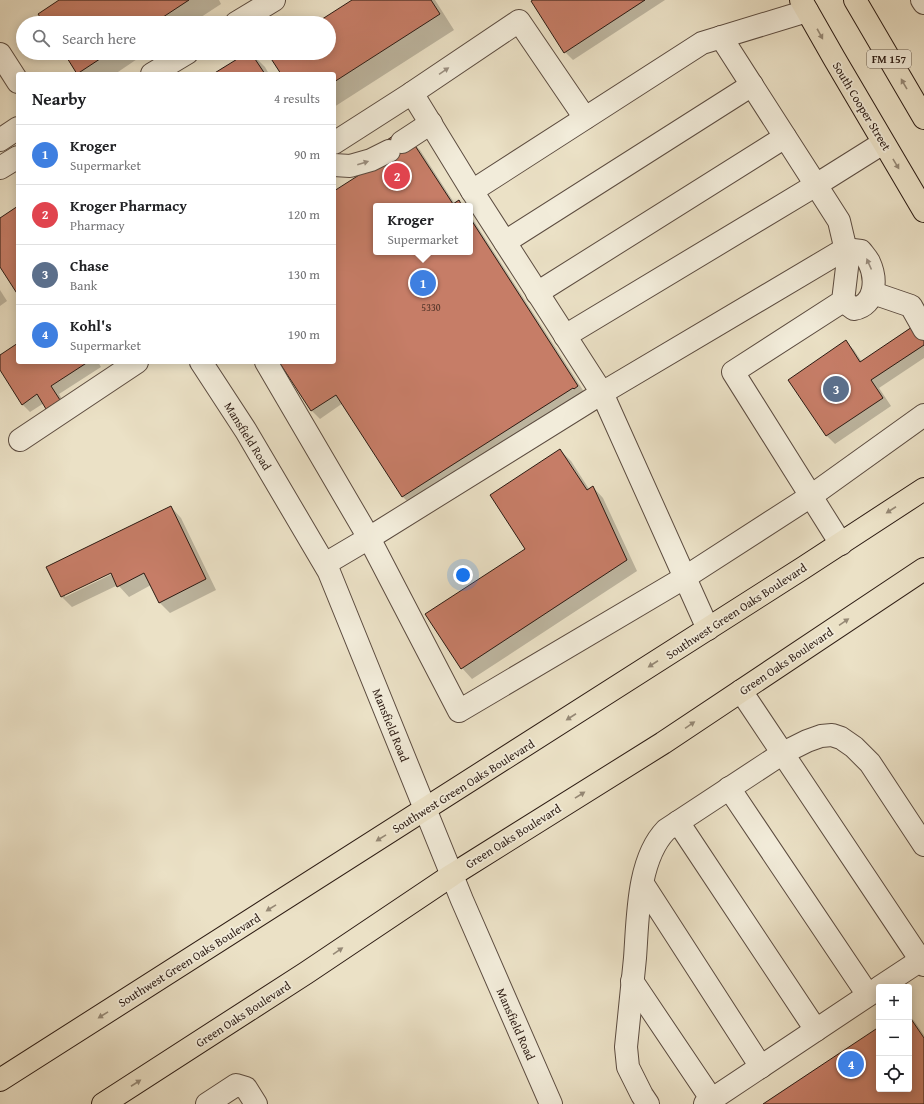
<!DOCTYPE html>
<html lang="en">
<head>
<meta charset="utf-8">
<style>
  :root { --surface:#fff; --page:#f6f6f6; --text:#202124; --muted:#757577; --line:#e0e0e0; --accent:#0b8043 }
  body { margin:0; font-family:"Gentium Book Plus",serif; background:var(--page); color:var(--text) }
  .controls { position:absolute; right:12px; bottom:12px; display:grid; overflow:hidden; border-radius:4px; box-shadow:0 2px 10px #0003 }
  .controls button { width:36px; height:36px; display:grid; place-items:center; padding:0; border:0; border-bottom:1px solid var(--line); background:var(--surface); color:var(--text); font:20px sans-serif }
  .you { position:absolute; left:463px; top:575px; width:14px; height:14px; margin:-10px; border:3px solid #fff; border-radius:50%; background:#1a73e8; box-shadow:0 0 0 6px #1a73e833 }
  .badge { display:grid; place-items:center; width:26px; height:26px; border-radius:50%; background:var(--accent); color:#fff; font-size:13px; font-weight:700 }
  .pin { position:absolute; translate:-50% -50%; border:2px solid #fff; box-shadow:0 1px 4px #0006 }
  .popup { position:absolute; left:373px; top:203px; width:100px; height:52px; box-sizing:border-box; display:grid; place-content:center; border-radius:4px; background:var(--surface); filter:drop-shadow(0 1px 3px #0005); font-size:13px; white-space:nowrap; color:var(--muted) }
  .popup b { font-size:15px; color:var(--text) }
  .popup::after { content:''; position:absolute; left:50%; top:100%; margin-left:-8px; border:8px solid transparent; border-top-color:var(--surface) }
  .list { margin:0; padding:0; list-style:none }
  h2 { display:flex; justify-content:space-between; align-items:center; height:52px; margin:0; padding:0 16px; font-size:17px }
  h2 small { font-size:13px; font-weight:400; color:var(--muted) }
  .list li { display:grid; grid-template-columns:26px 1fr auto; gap:12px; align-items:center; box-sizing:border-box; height:60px; padding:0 16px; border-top:1px solid var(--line) }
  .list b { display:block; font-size:15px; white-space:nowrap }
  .list p { margin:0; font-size:13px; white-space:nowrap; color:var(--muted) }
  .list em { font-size:13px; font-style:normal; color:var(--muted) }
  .icon { flex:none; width:22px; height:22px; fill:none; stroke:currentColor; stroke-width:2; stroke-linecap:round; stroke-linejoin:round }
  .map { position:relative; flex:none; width:924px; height:1104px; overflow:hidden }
  .search { position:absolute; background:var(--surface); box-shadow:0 2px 10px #0003; left:16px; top:16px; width:320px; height:44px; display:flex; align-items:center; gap:10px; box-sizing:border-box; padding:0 14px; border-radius:22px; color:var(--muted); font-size:15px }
  .panel { position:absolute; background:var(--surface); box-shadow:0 2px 10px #0003; left:16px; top:72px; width:320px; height:292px; border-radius:4px }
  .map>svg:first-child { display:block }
</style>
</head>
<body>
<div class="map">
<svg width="924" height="1104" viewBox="0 0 924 1104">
  <rect width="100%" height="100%" fill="#ebe1c6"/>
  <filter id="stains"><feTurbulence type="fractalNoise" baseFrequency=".005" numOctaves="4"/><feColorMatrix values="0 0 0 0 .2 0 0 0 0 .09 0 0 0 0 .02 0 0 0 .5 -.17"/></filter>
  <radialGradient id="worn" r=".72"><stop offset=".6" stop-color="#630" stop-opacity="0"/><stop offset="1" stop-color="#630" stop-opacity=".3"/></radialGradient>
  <g fill="#0003" fill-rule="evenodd">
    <path d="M 61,0 L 219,0 L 221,4 L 192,23 L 45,23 Z"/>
    <path d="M 354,0 L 435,0 L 454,30 L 334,107 L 334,74 L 282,74 L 271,53 L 329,53 L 329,23 L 318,23 Z"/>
    <path d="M 535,0 L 665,0 L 573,60 L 565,52 Z"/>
    <path d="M 65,53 L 146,53 L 115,74 L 79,74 Z"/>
    <path d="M 249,53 L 251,53 L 265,67 L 269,74 L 215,74 Z"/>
    <path d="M 412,142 L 420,150 L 455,204 L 458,202 L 463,206 L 376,206 L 376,252 L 470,252 L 470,215 L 586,395 L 411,505 L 403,497 L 343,403 L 320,419 L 312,411 L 280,362 L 334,362 L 334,192 Z"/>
    <path d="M 0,290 L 7,301 L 0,306 Z"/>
    <path d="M 924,336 L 924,358 L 879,388 L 891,406 L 835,444 L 827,436 L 789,380 L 846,342 L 854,350 L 862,362 Z"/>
    <path d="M 18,344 L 18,362 L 98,362 L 101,367 L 59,394 L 67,408 L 55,416 L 44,403 L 30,412 L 22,404 L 0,368 L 0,356 Z"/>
    <path d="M 560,450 L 571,461 L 589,489 L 593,487 L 603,498 L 637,571 L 472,679 L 462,668 L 526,549 Z"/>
    <path d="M 171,507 L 181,518 L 216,590 L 170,613 L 159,602 L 151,585 L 129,597 L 118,585 L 72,607 L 62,597 ZM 115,570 L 116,572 L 65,597 L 65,594 Z"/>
    <path d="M 909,1015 L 915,1022 L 924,1035 L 924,1104 L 765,1104 L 879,1028 L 879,1089 L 909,1089 Z"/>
  </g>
  <g fill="#c67d67" stroke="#2c1b13">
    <path d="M 59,0 L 189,0 L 154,23 L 44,23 L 38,14 Z"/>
    <path d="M 352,0 L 431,0 L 440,14 L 334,82 L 334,74 L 281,74 L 268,54 L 270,53 L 329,53 L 329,23 L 316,23 Z"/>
    <path d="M 533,0 L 645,0 L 564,53 L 531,1 Z"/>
    <path d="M 64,53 L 109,53 L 77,74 Z"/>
    <path d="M 247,53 L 251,53 L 265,74 L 213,74 Z"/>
    <path d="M 396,134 L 412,141 L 453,204 L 459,200 L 462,206 L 376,206 L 376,252 L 470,252 L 470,218 L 578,386 L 574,389 L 573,388 L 402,497 L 336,395 L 311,411 L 279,362 L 334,362 L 334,191 L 392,154 L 384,142 Z"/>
    <path d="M 18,206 L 18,295 L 0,267 L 0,218 Z"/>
    <path d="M 915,325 L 924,338 L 924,345 L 871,380 L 883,398 L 826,436 L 788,380 L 846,340 L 860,362 Z"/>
    <path d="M 18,343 L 18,362 L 88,362 L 51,386 L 60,400 L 46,409 L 37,394 L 22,405 L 0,370 L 0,355 Z"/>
    <path d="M 560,449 L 587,490 L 593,486 L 627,560 L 461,669 L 425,614 L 525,549 L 490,495 Z"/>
    <path d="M 171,506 L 206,579 L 159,603 L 144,573 L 117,587 L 111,573 L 61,597 L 46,567 Z"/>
    <path d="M 909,1016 L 924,1038 L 924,1104 L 763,1104 L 879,1027 L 879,1089 L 909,1089 Z"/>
  </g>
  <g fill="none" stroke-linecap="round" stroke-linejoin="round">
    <g stroke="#5c4c40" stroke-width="24">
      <g id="minor">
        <path d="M 922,0 L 924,3"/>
        <path d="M 236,23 L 274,0"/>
        <path d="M 0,54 L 18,82"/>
        <path d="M 152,74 L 187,53"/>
        <path d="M 412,93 L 519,21 L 585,118"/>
        <path d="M 0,140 L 18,128"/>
        <path d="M 402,142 L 431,123"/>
        <path d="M 334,143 L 412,93 L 472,191 L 602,393 L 845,249 L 861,251 C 864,255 867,258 869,262 C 877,279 876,305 854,309 L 843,301"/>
        <path d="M 334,165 L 350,166 L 371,160 L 389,151"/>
        <path d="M 0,168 L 18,157"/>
        <path d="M 472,191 L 702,43 L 807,11"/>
        <path d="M 505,242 L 752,85"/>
        <path d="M 537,293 L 785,137"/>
        <path d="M 873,293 L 911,306 L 924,329"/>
        <path d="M 565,336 L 816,185 L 721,37"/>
        <path d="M 201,362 L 246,431 L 329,572 L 462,900 L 551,1104"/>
        <path d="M 266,362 L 369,538 L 459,711 L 684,578 L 811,496 L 924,415"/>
        <path d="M 20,440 L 137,362"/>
        <path d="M 841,544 L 733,372 L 843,301 L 848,259 L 839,221 L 816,185 L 883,143"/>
        <path d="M 325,564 L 369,538 L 602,393 L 708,629"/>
        <path d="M 741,691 L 924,965"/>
        <path d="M 729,788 L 868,995"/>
        <path d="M 678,822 L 816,1030"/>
        <path d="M 643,884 L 761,1067"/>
        <path d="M 632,981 L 712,1100"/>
        <path d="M 880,987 L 924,958"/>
        <path d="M 207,1104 L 236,1085 L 246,1088 L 256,1104"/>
        <path d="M 648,1104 L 642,1095 L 628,1067 L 626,1047 C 629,1017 632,988 635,958 C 638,919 637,860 666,830 L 783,753 L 807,741 L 821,736 L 832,735 L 841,738 L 854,747 L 870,763 L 924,845"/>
        <path d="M 705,1104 L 879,988"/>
      </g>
    </g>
    <g stroke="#2c1b13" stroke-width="24">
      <g id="major">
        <path d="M 801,0 L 834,58 L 924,211"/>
        <path d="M 855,0 L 924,118"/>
        <path d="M 0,1080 L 803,568 L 924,489"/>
        <path d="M 103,1104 L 306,973 L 452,875 L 663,743 L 924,569"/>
      </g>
    </g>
    <use href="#minor" stroke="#f2ecda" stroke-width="22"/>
    <use href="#major" stroke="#ebe1c6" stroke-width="22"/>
  </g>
  <defs><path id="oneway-solid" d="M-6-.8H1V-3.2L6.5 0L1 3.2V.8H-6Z"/></defs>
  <g fill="#958875">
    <use href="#oneway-solid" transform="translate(820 34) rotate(61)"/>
    <use href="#oneway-solid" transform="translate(904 84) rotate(-120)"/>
    <use href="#oneway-solid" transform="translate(896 164) rotate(59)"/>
    <use href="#oneway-solid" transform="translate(891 510) rotate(147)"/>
    <use href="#oneway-solid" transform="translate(844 622) rotate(-34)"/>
    <use href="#oneway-solid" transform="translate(653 664) rotate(147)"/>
    <use href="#oneway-solid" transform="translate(571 717) rotate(147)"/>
    <use href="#oneway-solid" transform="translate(690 725) rotate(-34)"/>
    <use href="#oneway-solid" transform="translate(580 795) rotate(-32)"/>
    <use href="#oneway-solid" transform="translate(381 838) rotate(148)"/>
    <use href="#oneway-solid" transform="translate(271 908) rotate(148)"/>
    <use href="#oneway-solid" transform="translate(338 951) rotate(-34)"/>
    <use href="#oneway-solid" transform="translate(103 1015) rotate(148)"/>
    <use href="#oneway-solid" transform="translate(136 1083) rotate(-33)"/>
  </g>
  <g fill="#998e80">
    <use href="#oneway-solid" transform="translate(444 71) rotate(-34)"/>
    <use href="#oneway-solid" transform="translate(363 163) rotate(-17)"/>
    <use href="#oneway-solid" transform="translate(869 264) rotate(-114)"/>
  </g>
  <g text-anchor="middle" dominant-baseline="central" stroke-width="3.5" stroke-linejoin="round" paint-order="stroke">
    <g font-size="10" fill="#523428">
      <text x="431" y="307">5330</text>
    </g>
    <rect fill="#f2ecda" stroke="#675a4f" stroke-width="1" x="867" y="50" width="44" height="18" rx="3"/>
    <g font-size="11" font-weight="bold" fill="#2c1b13">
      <text x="889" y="59">FM 157</text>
    </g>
    <g font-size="12" fill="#2c1b13" stroke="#f2ecda">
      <text transform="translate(862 106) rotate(59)">South Cooper Street</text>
      <text transform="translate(248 436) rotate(58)">Mansfield Road</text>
      <text transform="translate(736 611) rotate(-33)">Southwest Green Oaks Boulevard</text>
      <text transform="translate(786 661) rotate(-34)">Green Oaks Boulevard</text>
      <text transform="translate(391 725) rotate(68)">Mansfield Road</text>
      <text transform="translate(463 786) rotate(-32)">Southwest Green Oaks Boulevard</text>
      <text transform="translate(513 836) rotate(-32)">Green Oaks Boulevard</text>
      <text transform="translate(189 960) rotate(-32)">Southwest Green Oaks Boulevard</text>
      <text transform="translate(243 1014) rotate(-33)">Green Oaks Boulevard</text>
      <text transform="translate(516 1024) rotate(66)">Mansfield Road</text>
    </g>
  </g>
  <rect width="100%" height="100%" filter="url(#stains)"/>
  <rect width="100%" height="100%" fill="url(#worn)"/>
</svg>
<div class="controls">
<button>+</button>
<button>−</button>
<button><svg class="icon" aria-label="locate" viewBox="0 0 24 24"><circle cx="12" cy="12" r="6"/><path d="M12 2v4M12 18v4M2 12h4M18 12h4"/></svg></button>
</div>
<div class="you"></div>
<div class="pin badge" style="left:423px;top:283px;background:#3f7fe0">1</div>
<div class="popup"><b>Kroger</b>Supermarket</div>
<div class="pin badge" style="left:397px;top:176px;background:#e0444e">2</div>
<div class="pin badge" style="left:836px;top:389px;background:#5c6f8a">3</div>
<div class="pin badge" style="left:851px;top:1064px;background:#3f7fe0">4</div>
<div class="search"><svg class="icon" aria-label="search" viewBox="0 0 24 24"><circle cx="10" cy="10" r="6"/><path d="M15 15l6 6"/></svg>Search here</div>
<section class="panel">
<h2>Nearby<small>4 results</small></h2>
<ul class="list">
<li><span class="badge" style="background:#3f7fe0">1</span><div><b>Kroger</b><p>Supermarket</p></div><em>90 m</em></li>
<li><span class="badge" style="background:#e0444e">2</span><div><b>Kroger Pharmacy</b><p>Pharmacy</p></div><em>120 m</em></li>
<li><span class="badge" style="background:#5c6f8a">3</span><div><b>Chase</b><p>Bank</p></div><em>130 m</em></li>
<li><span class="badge" style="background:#3f7fe0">4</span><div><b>Kohl's</b><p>Supermarket</p></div><em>190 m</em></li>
</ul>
</section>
</div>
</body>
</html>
